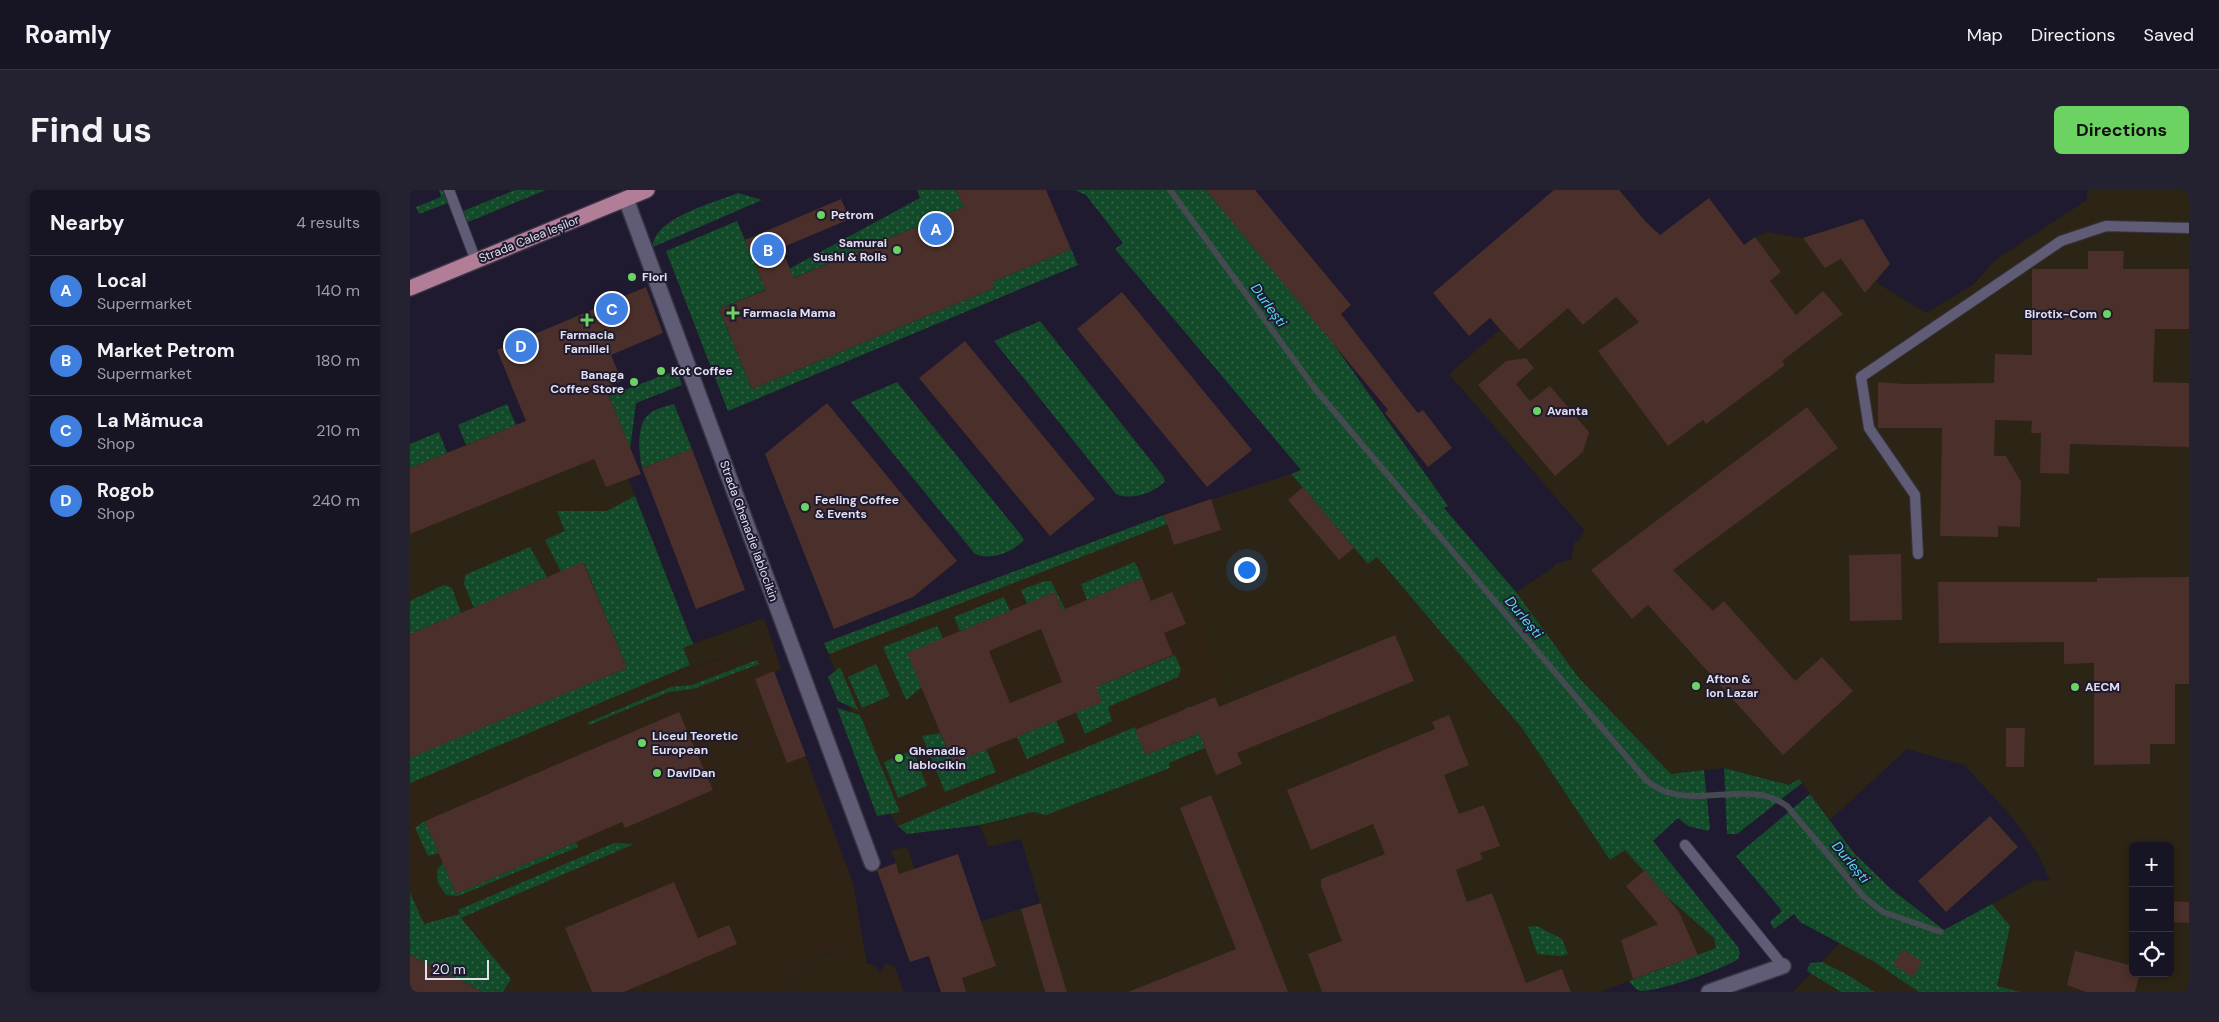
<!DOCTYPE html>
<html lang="en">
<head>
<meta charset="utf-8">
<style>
  :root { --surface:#171423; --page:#242130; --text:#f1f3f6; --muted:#9e9ea6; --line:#363341; --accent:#6cd362 }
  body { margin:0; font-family:"DM Sans",sans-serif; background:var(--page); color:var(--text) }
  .controls { position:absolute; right:15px; bottom:15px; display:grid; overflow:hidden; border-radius:8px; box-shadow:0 2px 8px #0003 }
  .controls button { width:45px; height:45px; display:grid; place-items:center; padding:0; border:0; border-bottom:1px solid var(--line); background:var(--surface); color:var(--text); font:25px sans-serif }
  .scale { position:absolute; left:15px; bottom:12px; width:64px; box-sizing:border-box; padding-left:5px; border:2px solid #e2e0ef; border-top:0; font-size:14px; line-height:18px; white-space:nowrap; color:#e2e0ef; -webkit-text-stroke:4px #1f1a2f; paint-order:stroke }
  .you { position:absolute; left:836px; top:379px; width:18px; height:18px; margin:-12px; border:4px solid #fff; border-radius:50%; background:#1a73e8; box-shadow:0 0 0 8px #1a73e833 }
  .badge { display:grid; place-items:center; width:32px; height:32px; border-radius:50%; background:var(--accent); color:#fff; font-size:16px; font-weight:700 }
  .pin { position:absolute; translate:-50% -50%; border:2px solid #fff; box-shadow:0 1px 5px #0006 }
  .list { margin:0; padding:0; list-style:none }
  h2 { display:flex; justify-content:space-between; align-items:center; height:65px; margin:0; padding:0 20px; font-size:21px }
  h2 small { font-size:16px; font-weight:400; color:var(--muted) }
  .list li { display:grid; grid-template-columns:32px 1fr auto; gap:15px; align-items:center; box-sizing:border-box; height:70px; padding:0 20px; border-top:1px solid var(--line) }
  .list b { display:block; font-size:19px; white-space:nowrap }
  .list p { margin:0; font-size:16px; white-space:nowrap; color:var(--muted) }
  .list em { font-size:16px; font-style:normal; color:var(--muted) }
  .icon { flex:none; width:28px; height:28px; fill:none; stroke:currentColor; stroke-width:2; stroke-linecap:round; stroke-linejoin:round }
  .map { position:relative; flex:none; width:1779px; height:802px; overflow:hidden; border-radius:8px }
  header { display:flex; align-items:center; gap:30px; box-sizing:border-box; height:70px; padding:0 25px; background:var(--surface); border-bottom:1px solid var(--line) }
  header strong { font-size:24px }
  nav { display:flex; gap:28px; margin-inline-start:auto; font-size:18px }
  .intro { display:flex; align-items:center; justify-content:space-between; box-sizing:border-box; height:120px; padding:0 30px }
  h1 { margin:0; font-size:35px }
  .button { padding:12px 22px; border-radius:8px; background:var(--accent); color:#111; font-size:18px; font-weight:700 }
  main { display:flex; gap:30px; padding:0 30px }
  aside { flex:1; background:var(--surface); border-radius:8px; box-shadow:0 2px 8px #0003 }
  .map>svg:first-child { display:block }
</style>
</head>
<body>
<header>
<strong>Roamly</strong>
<nav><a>Map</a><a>Directions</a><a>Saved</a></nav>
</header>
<div class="intro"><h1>Find us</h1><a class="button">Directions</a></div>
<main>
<aside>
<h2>Nearby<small>4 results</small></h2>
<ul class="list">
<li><span class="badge" style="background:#3f7fe0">A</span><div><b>Local</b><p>Supermarket</p></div><em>140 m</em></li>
<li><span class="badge" style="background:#3f7fe0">B</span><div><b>Market Petrom</b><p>Supermarket</p></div><em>180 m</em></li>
<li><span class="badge" style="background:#3f7fe0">C</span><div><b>La Mămuca</b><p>Shop</p></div><em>210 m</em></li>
<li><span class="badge" style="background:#3f7fe0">D</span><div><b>Rogob</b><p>Shop</p></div><em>240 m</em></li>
</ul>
</aside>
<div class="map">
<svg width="1779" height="802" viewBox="0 0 1779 802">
  <defs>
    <pattern id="grass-dots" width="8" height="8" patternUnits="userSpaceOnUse" patternTransform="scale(1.25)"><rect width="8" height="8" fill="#134b2a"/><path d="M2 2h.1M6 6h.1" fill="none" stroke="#356549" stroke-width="1.8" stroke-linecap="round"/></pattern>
  </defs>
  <rect width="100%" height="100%" fill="#1f1a2f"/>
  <g fill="#2c2414" fill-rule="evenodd">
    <path d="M 1677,0 L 1779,0 L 1779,802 L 1383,802 L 1481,699 L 1534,741 L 1625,690 L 1640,691 L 1628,664 L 1601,626 L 1554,575 L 1497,559 L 1420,630 L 1389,589 L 1379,595 L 1314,578 L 1261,584 L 1169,488 L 1106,402 L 1144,377 L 1145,374 L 1161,370 L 1165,351 L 1168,352 L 1174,340 L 1039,184 L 1171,69 L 1229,131 L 1345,47 L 1358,42 L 1393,48 L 1453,29 L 1480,74 L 1466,92 L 1516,123 L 1564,94 L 1585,70 L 1677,10 ZM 1723,656 L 1760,656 L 1760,783 L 1723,783 Z"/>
    <path d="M 196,198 L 220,259 L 211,270 L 283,454 L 354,428 L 361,448 L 0,588 L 0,278 Z"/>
    <path d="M 881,284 L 958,373 L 967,367 L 1112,538 L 1200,670 L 1215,660 L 1256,706 L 1304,748 L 1307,758 L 1190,802 L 531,802 L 481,660 L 497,657 L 527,745 L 630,713 L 611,649 L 578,657 L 570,635 L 623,622 L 636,625 L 760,578 L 759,573 L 795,558 L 779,517 L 805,507 L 754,325 Z"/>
    <path d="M 420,762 L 464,775 L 470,782 L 474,802 L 373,802 L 387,776 Z"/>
  </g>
  <g fill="#2e2314">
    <path d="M 754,325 L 816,502 L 779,517 L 795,558 L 759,573 L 760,578 L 636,625 L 623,622 L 570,635 L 497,644 L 488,636 L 481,625 L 414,453 Z"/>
    <path d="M 361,448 L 371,479 L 364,482 L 443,693 L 457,774 L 420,762 L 387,776 L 373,802 L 93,802 L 101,789 L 15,737 L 0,702 L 0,588 L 278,471 L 282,479 Z"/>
    <path d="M 476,774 L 485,777 L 494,802 L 474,802 L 470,782 Z"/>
  </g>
  <g fill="url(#grass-dots)">
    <path d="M 29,0 L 32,0 L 38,13 L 9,24 L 6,17 L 31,7 Z"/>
    <path d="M 105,0 L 136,0 L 58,32 L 53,21 Z"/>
    <path d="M 507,0 L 546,0 L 554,17 L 309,119 L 342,199 L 584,98 L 582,92 L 661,59 L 668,75 L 318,221 L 256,61 L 327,31 L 353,93 L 510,8 Z"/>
    <path d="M 665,0 L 796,0 L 913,139 L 1038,316 L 1034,318 L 1106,402 L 1169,488 L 1261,584 L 1294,580 L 1300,638 L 1298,641 L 1278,636 L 1268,628 L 1243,651 L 1328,757 L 1330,763 L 1328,769 C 1311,780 1248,802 1230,801 C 1225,799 1222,795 1219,791 L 1306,758 L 1304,748 L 1256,706 L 1215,660 L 1200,670 L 1112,538 L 967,367 L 958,374 L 881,284 L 891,280 L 705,59 L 713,53 L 676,5 Z"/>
    <path d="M 328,3 L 352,10 L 243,57 C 243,28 304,13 328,3 Z"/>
    <path d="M 630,131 L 753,286 L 755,291 C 744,303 721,311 706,304 L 584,151 Z"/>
    <path d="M 267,180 L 272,195 L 226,213 L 220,259 L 199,206 Z"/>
    <path d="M 487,192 L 611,345 L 614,350 C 603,362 580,371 565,364 L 441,212 Z"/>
    <path d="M 97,214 L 106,235 L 56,255 L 48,235 Z"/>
    <path d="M 264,214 L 282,259 L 232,278 C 229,262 225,232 242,222 C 248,218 257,216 264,214 Z"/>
    <path d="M 29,242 L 37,263 L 0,278 L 0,254 Z"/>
    <path d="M 225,306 L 283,454 L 273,458 L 280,475 L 0,593 L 0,567 L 217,478 L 174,373 L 151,382 L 135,350 L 155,341 L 147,321 L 197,321 Z"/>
    <path d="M 754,325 L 757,334 L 419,464 L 414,453 Z"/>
    <path d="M 120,357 L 137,387 L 64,418 L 54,394 L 55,385 Z"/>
    <path d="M 725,372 L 732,388 L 677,410 L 671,394 Z"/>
    <path d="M 635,391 L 641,391 L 655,419 L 652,420 L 645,402 L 617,414 L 611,400 Z"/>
    <path d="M 34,395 L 42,398 L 51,423 L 0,444 L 0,411 Z"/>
    <path d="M 594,407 L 600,421 L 550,441 L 544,427 Z"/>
    <path d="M 527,436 L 533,448 L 512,497 L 496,510 L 473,457 Z"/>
    <path d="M 765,465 L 771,479 L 768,487 L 698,517 L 702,531 L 675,544 L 666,522 L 686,497 Z"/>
    <path d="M 347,470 L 349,474 L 283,499 L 259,502 L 179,535 L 177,533 L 261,497 L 282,495 Z"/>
    <path d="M 466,474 L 480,506 L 452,518 L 438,487 Z"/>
    <path d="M 430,477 L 448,520 L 428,511 L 418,487 Z"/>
    <path d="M 779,517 L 795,558 L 759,573 L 760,578 L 636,625 L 623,622 L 570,635 L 497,644 L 488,636 L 725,537 L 736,565 L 783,546 L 773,520 Z"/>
    <path d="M 427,518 L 450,525 L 490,622 L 467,626 Z"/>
    <path d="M 646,530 L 655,552 L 617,569 L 607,547 Z"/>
    <path d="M 530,543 L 543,573 L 576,559 L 586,582 L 535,602 L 512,546 Z"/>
    <path d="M 503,560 L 517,596 L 488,608 L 474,572 Z"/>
    <path d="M 1314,578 L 1379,595 L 1389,589 L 1392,593 L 1327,644 L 1317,644 Z"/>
    <path d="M 1400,604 L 1444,663 L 1481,699 L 1534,740 L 1582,714 L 1600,736 L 1587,796 L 1610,802 L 1509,802 L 1463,771 L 1390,732 L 1384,724 L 1364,739 L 1360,732 L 1372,721 L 1326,666 Z"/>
    <path d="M 15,631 L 29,663 L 18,666 L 5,638 Z"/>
    <path d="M 166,652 L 168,657 L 48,706 L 36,705 L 28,693 L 27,680 L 33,673 L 46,704 Z"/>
    <path d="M 204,653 L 224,654 L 51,728 L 101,789 L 93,802 L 73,802 L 0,765 L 0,702 L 14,734 L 50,724 L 48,720 Z"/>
    <path d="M 1127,736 L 1152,749 L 1158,764 L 1150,766 L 1127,764 L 1118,737 Z"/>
    <path d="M 1412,772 L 1438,785 L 1464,802 L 1431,802 L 1397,781 L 1400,773 Z"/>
  </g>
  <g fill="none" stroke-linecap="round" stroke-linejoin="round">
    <path stroke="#444a50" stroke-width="6" d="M 760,0 L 906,200 L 1237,591 C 1243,595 1250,600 1257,602 C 1297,615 1341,590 1377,616 L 1453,706 L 1473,722 L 1531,742"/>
  </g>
  <g fill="#4a2f2a" fill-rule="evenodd">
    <path d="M 546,0 L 636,0 L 661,59 L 582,92 L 584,98 L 342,199 L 309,119 L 356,100 L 335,50 L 431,9 L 440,29 L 371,58 L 384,88 L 554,17 Z"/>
    <path d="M 796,0 L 845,0 L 941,115 L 931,124 L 995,207 L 1008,223 L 1013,220 L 1042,258 L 1018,277 L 975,223 L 978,220 Z"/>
    <path d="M 1144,0 L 1209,0 L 1236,32 L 1250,45 L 1299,8 L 1334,55 L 1345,47 L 1371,82 L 1360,91 L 1386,125 L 1413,101 L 1433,124 L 1372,171 L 1375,175 L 1296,234 L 1293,230 L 1258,256 L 1188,161 L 1229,132 L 1206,107 L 1173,135 L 1158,118 L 1109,160 L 1080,128 L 1059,146 L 1023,103 Z"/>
    <path d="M 1453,29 L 1480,74 L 1455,103 L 1431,69 L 1415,78 L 1393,48 Z"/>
    <path d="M 1678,61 L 1714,61 L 1713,79 L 1779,79 L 1779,139 L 1745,139 L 1743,192 L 1779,193 L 1779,257 L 1660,254 L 1659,284 L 1630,283 L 1631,243 L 1621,243 L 1622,231 L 1585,230 L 1584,266 L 1596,266 L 1611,292 L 1610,337 L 1588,336 L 1588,347 L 1530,346 L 1532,238 L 1468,238 L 1468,192 L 1495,194 L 1584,193 L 1585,164 L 1622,165 L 1622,79 L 1678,79 Z"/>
    <path d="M 236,97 L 253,143 L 201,165 L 212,191 L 195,197 L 231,284 L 196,297 L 184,269 L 0,344 L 0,278 L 116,231 L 87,160 Z"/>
    <path d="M 712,102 L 842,260 L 797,297 L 667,139 Z"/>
    <path d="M 555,151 L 685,309 L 640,346 L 509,188 Z"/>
    <path d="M 1116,168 L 1124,178 L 1106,194 L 1120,211 L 1140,196 L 1179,242 L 1173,262 L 1145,286 L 1068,195 L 1096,171 Z"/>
    <path d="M 417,213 L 547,371 L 503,407 L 424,439 L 355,264 Z"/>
    <path d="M 1397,217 L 1428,258 L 1263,380 L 1303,421 L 1314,411 L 1385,491 L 1412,467 L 1443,501 L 1373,565 L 1238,415 L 1222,429 L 1181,380 Z"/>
    <path d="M 282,259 L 335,400 L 286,419 L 232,278 Z"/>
    <path d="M 893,297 L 944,358 L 929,370 L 878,310 Z"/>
    <path d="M 801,309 L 811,340 L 764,355 L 754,325 Z"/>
    <path d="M 1491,364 L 1492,430 L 1440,431 L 1439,365 Z"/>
    <path d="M 173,372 L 217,478 L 0,568 L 0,444 Z"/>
    <path d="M 1779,387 L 1779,494 L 1765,494 L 1765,554 L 1740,554 L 1740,574 L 1684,575 L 1684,473 L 1654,474 L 1654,452 L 1529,453 L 1528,392 L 1687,392 L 1687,388 Z"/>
    <path d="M 732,388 L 741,411 L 762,402 L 776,434 L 754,443 L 763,465 L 686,497 L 692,512 L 543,573 L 497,463 L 645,402 L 652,420 ZM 631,439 L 652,492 L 600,513 L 579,461 Z"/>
    <path d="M 985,445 L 1004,491 L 827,563 L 832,574 L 806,585 L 789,543 L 736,565 L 725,540 L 805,507 L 809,517 Z"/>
    <path d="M 364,481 L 396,566 L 377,573 L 345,489 Z"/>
    <path d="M 269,522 L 303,600 L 215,638 L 212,632 L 46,704 L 15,631 Z"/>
    <path d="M 1039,525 L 1059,575 L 1034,585 L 1049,624 L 1074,615 L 1090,656 L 1070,663 L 1073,669 L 1046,680 L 1057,712 L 1082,703 L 1116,793 L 1152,779 L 1161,802 L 912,802 L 898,764 L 932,751 L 911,696 L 911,689 L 975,664 L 963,634 L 901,660 L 877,600 L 1025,539 L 1022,532 Z"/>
    <path d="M 1596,538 L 1615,538 L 1614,577 L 1596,577 Z"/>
    <path d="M 801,605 L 878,802 L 718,802 L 826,759 L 770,618 Z"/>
    <path d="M 1580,626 L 1608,657 L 1536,722 L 1508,691 Z"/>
    <path d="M 548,664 L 586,776 L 552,788 L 556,802 L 531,802 L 519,766 L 500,772 L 467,680 L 486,673 L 489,684 Z"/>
    <path d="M 1235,680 L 1269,722 L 1288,765 L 1223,789 L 1211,750 L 1248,734 L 1216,696 Z"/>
    <path d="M 264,692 L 288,748 L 319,735 L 327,754 L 214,802 L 182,802 L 155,738 Z"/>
    <path d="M 1760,711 L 1779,712 L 1779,733 L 1760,732 Z"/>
    <path d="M 631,713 L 639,743 L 657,802 L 635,802 L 611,719 Z"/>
    <path d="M 1493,759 L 1512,772 L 1503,787 L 1483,775 Z"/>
    <path d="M 1665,761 L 1723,776 L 1723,783 L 1730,783 L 1725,802 L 1676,802 L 1657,795 Z"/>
    <path d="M 0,765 L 73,802 L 0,802 Z"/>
  </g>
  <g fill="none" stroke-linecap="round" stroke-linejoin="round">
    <g stroke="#393547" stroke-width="12">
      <g id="lane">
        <path d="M 39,0 L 66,71"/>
        <path d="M 1508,364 L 1505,305 L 1459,238 L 1451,187 L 1651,51 L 1696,36 L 1779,38"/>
        <path d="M 1275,655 L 1373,776"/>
      </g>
    </g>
    <g stroke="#393547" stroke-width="18">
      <g id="street">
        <path d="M 216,9 L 462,673"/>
        <path d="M 1299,802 L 1373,776"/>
      </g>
    </g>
    <g stroke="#393547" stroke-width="18">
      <path id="primary" d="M 0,98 L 237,0"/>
    </g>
    <use href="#lane" stroke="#615c75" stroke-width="10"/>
    <use href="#street" stroke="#615c75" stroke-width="15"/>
    <use href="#primary" stroke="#b27e97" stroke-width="15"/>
  </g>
  <g fill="#6cd362" stroke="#1f1a2f" stroke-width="2">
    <circle cx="411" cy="25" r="5"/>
    <circle cx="487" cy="60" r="5"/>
    <circle cx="222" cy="87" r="5"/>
    <path d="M320.5 115.5h5v5h5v5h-5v5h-5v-5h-5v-5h5z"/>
    <circle cx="1697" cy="124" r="5"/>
    <path d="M174.5 122.5h5v5h5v5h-5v5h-5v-5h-5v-5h5z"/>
    <circle cx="251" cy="181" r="5"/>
    <circle cx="224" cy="192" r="5"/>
    <circle cx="1127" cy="221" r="5"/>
    <circle cx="395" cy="317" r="5"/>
    <circle cx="1286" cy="496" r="5"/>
    <circle cx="1665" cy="497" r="5"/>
    <circle cx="232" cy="553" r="5"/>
    <circle cx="489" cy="568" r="5"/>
    <circle cx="247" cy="583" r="5"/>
  </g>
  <g text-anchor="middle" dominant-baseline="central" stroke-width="4" stroke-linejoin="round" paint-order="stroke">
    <g font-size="12" font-weight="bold" fill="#e2e0ef" stroke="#1f1a2f" text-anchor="start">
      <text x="421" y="25">Petrom</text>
      <text x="477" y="53" text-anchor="end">Samurai<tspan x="477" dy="14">Sushi &amp; Rolls</tspan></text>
      <text x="232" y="87">Flori</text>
      <text x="333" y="123">Farmacia Mama</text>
      <text x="1687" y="124" text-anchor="end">Birotix-Com</text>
      <text x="177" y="145" text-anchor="middle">Farmacia<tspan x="177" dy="14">Familiei</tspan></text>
      <text x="261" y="181">Kot Coffee</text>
      <text x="214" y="185" text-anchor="end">Banaga<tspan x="214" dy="14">Coffee Store</tspan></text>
      <text x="1137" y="221">Avanta</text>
      <text x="405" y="310">Feeling Coffee<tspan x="405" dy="14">&amp; Events</tspan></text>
      <text x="1296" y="489">Afton &amp;<tspan x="1296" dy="14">Ion Lazar</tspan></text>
      <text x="1675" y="497">AECM</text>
      <text x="242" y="546">Liceul Teoretic<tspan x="242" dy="14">European</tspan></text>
      <text x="499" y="561">Ghenadie<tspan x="499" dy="14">Iablocikin</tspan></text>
      <text x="257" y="583">DaviDan</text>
    </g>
    <g font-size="12" fill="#e2e0ef" stroke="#1f1a2f">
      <text transform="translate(119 49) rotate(-22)">Strada Calea Ieșilor</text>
      <text transform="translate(339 341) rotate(70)">Strada Ghenadie Iablocikin</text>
    </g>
    <g font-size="14" font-style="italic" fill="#51ddf4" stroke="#1f1a2f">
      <text transform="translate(859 115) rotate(54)">Durlești</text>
      <text transform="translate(1114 427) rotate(50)">Durlești</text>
      <text transform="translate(1441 672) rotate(50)">Durlești</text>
    </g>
  </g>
</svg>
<div class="controls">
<button>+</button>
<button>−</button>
<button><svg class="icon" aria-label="locate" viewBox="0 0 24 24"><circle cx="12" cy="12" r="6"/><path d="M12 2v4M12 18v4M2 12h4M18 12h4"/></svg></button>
</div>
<div class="scale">20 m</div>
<div class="you"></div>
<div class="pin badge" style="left:526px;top:39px;background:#3f7fe0">A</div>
<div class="pin badge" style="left:358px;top:60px;background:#3f7fe0">B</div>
<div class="pin badge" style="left:202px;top:119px;background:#3f7fe0">C</div>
<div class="pin badge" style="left:111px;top:156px;background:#3f7fe0">D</div>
</div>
</main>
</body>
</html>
